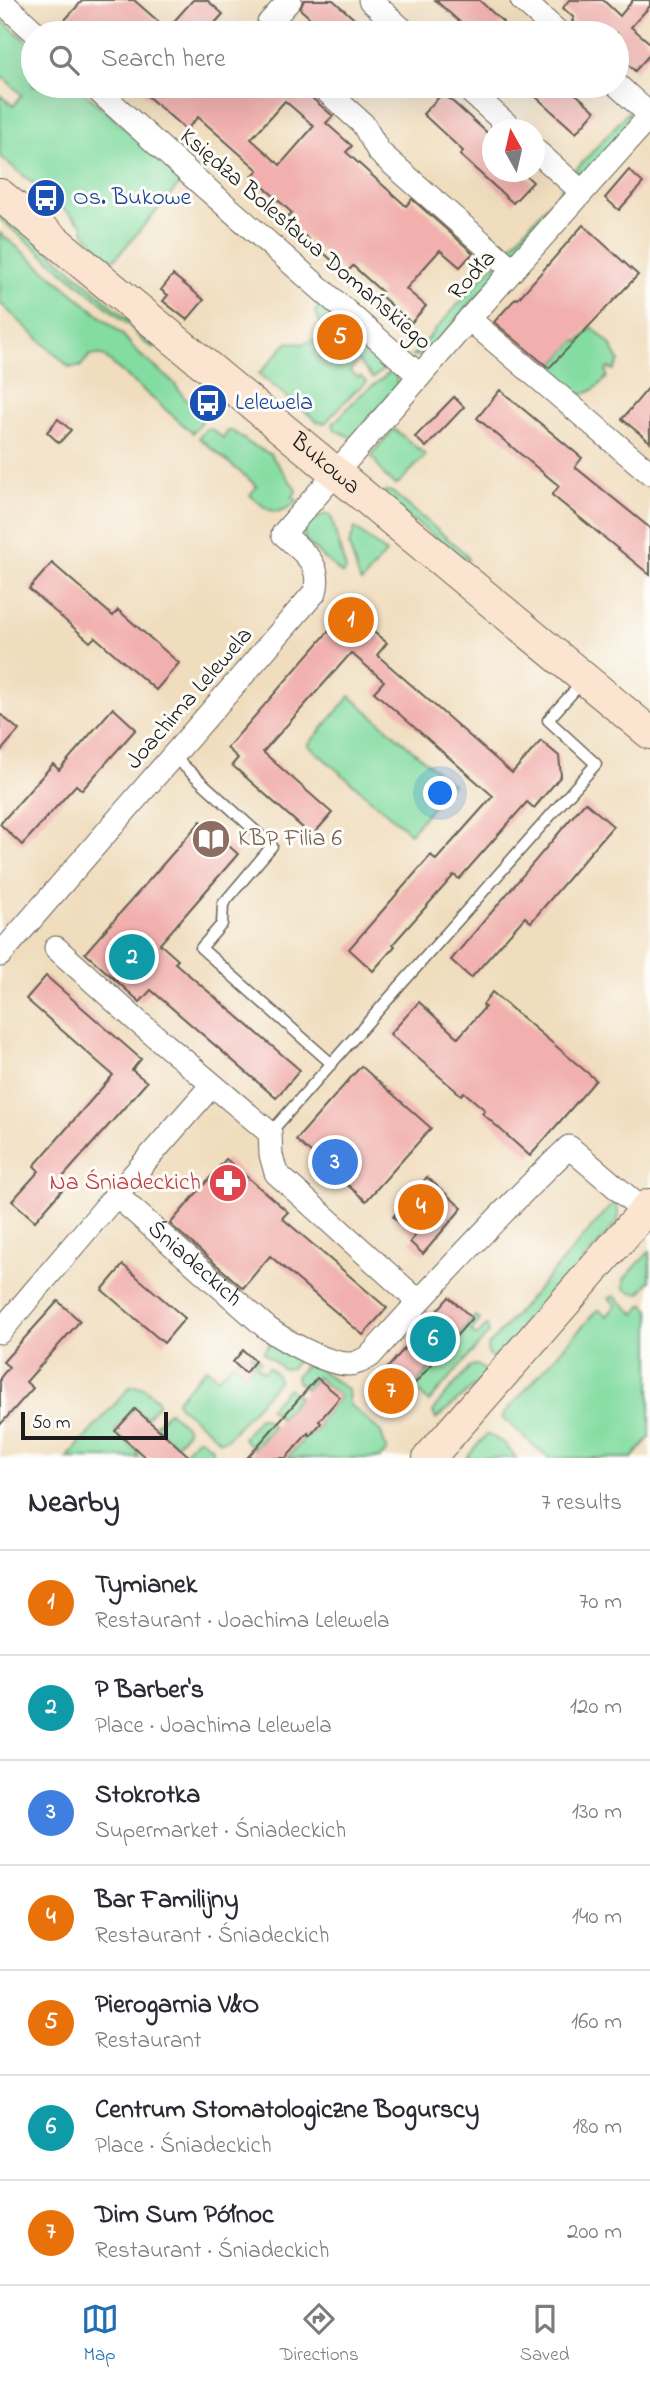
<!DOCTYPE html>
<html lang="en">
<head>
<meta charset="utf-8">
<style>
  :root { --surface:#fff; --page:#f7f7f7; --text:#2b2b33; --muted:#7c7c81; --line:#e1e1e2; --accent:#1f6fb2 }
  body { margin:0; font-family:"Indie Flower",sans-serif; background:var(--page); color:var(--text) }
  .compass { position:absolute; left:482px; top:119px; width:63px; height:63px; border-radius:50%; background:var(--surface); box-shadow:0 7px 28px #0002; rotate:352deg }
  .scale { position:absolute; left:21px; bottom:18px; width:147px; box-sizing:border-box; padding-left:7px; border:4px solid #1c1c1c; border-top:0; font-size:19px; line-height:24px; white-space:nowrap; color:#1c1c1c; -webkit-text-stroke:5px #fdfcf7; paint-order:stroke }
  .you { position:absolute; left:441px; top:794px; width:24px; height:24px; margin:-18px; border:5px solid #fff; border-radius:50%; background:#1a73e8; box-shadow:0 0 0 10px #1a73e833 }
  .badge { display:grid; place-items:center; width:46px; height:46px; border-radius:50%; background:var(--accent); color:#fff; font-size:23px; font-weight:700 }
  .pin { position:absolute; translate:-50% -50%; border:4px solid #fff; box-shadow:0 2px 7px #0006 }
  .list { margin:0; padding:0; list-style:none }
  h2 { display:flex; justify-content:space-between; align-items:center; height:91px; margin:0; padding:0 28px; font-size:30px }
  h2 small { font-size:23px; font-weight:400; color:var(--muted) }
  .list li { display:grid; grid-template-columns:46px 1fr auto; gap:21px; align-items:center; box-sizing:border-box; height:105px; padding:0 28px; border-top:2px solid var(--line) }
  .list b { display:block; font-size:26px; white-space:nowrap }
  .list p { margin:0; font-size:23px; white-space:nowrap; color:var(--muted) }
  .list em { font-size:23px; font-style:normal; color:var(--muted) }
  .icon { flex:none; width:38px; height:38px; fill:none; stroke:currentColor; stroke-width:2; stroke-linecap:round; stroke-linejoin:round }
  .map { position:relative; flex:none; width:650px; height:1458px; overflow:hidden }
  .search { position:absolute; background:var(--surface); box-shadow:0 7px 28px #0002; left:21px; right:21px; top:21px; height:77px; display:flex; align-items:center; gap:18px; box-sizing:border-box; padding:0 24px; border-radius:38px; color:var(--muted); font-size:26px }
  .sheet { height:826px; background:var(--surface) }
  nav { display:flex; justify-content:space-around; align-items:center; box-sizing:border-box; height:98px; border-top:2px solid var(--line); background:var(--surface); font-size:19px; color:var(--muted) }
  nav a { display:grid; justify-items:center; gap:4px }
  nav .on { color:var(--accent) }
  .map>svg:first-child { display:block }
</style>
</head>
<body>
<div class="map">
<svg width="650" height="1458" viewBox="0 0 650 1458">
  <rect width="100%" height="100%" fill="#fdfcf7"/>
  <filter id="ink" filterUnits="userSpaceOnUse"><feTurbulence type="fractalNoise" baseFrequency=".0143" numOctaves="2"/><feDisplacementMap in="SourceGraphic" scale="14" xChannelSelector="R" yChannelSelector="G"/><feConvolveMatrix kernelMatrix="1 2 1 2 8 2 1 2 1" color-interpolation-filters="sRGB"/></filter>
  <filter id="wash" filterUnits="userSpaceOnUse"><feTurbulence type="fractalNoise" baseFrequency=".00686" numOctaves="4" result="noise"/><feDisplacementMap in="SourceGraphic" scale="28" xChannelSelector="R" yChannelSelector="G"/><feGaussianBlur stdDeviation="1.57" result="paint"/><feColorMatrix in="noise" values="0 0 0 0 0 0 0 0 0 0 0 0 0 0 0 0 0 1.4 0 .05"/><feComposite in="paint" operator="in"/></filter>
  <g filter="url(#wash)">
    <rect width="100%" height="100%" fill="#f0ddbe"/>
    <g fill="#83dca1" stroke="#507c5e" stroke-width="2">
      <path d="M 0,19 L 33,46 L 33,86 L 77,86 L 184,179 L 115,259 L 109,259 L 83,231 L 83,225 L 0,156 L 0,95 L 13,106 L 22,95 L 3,77 L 0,80 Z"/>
      <path d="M 629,111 L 629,125 L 585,173 L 572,174 Z"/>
      <path d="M 564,186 L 566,193 L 563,199 L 513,256 L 503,255 Z"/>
      <path d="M 0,208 L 139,329 L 156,348 C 145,346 137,335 130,326 L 0,219 Z"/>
      <path d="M 0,233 L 122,334 L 138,353 L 173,382 L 186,400 L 203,416 L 201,423 L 193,433 L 102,355 L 90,355 L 80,367 L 69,367 L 0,303 Z"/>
      <path d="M 496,262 L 499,272 L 424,355 L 412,356 Z"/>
      <path d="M 322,302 L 348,324 L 342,330 L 340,329 L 332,339 L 348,353 L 363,337 L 383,355 L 384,369 L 373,378 L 358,361 L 350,371 L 358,378 L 360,376 L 367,382 L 354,392 L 325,423 L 318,422 L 259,374 L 288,342 L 302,344 L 315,340 L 322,326 L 315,312 Z"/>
      <path d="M 592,327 L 610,344 L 619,361 L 614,370 L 608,368 L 606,370 L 607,377 C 581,407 570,392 545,374 L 575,340 L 578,342 Z"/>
      <path d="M 396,368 L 397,386 L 353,438 L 335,430 L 333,424 L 358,397 Z"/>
      <path d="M 206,429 L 211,429 L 223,438 L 228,431 L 232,431 L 252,445 L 270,454 L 295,488 L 296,492 L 292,497 L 298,501 C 275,519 270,512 250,495 L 257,486 L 199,438 Z"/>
      <path d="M 394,429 L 426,455 L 400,482 L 395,485 L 384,475 L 372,456 L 374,451 Z"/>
      <path d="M 386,491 L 392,492 L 466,554 L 468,559 L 460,556 L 381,496 Z"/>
      <path d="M 324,514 L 331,516 L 346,570 L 342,574 L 305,541 L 303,528 L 313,515 L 317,519 Z"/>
      <path d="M 355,528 L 386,553 L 362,582 L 360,581 L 349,545 Z"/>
      <path d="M 350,696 L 452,784 L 410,833 L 308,745 Z"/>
      <path d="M 615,1201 L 618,1210 L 618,1221 L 498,1362 L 488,1354 L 488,1346 Z"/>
      <path d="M 650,1251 L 650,1281 L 640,1293 L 630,1292 L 624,1288 L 624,1279 Z"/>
      <path d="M 614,1296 L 635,1314 L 644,1304 L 650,1310 L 650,1437 L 632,1458 L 548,1458 L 503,1418 L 503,1415 L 598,1309 L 607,1316 L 616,1305 L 609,1298 Z"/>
      <path d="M 475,1316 L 480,1320 L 471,1331 L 477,1336 L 487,1325 L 489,1333 L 429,1402 L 413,1388 Z"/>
      <path d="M 271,1342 L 302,1354 L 291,1368 L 283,1369 L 263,1352 Z"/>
      <path d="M 251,1353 L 261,1361 L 257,1366 L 264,1372 L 268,1367 L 277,1375 L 278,1381 L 227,1439 L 221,1441 L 178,1405 L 177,1400 L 206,1368 L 218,1378 L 232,1363 L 245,1373 L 256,1361 L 250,1355 Z"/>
      <path d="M 306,1365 L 316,1367 L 348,1390 L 349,1404 L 381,1432 L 387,1451 L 380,1458 L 287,1458 L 308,1434 L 310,1436 L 321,1424 L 319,1421 L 340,1397 L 317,1377 L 306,1389 L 297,1381 L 296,1376 Z"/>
      <path d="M 477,1365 L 487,1371 L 486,1376 L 436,1419 L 433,1413 L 435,1407 L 471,1366 Z"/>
      <path d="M 134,1386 L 143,1387 L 158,1400 L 158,1405 L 146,1418 L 134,1409 L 115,1431 L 139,1453 L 137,1455 L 140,1458 L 67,1458 L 130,1387 Z"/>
      <path d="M 288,1388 L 299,1397 L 280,1419 L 269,1408 Z"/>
      <path d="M 169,1411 L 187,1428 L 187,1432 L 176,1445 L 154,1426 Z"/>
      <path d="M 259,1418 L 264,1418 L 273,1427 L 254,1449 L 243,1438 Z"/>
      <path d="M 487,1434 L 504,1443 L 516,1458 L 466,1458 Z"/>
      <path d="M 200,1438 L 212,1448 L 211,1458 L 192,1458 L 185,1452 L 196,1439 Z"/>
    </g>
    <g id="blocks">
      <g fill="#f1b0ae" fill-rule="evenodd">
        <path d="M 83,0 L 134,0 L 167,29 L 193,0 L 207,0 L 223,14 L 206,33 L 76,33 L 63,22 Z"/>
        <path d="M 304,0 L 333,0 L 370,33 L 327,33 L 300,9 Z"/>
        <path d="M 435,0 L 479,0 L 503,22 L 492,33 L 472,33 Z"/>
        <path d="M 569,0 L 603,0 L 620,16 L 633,0 L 650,0 L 650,6 L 631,27 L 650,43 L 650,54 L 635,71 L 617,54 L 617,33 L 587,33 L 572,21 L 574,18 L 563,8 Z"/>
        <path d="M 136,86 L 298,86 L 333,116 L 326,123 L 352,146 L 346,152 L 406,206 L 412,199 L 473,253 L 460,267 L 440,250 L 423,269 L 406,289 L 426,306 L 411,323 L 380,295 L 382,292 L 353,266 L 346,273 L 286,219 L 292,213 L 252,176 L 258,170 L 198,117 L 186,130 ZM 285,101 L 314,126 L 280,165 L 251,139 Z"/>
        <path d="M 546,86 L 567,86 L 595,111 L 576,133 L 536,97 Z"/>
        <path d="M 443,93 L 493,138 L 493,172 L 522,172 L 533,182 L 513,203 L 460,155 L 463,151 L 423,114 Z"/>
        <path d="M 629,170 L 643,183 L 619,210 L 605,198 Z"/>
        <path d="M 583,225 L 638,275 L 549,368 L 494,322 L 516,298 L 518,299 Z"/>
        <path d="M 173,275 L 204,300 L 187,320 L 163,301 L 168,295 L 161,290 Z"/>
        <path d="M 650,386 L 650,442 L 622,419 Z"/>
        <path d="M 500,390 L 582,458 L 575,467 L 650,528 L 650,575 L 552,495 L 559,486 L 477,418 Z"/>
        <path d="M 454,397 L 464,407 L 426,447 L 415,437 Z"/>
        <path d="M 58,419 L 71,430 L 59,443 L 47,432 Z"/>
        <path d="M 52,563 L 113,616 L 118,610 L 179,663 L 156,690 L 95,637 L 90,642 L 29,589 Z"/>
        <path d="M 347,610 L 387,643 L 377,655 L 512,773 L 541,741 L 559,756 L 561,776 L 534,808 L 527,802 L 459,879 L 454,875 L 393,944 L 395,946 L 373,971 L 349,949 L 431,855 L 436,860 L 493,796 L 374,692 L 384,681 L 351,653 L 263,752 L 332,813 L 312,836 L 232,765 L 238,758 L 227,748 Z"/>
        <path d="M 113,708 L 136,729 L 82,790 L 76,785 L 22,845 L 0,824 L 53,764 L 59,770 Z"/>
        <path d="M 0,714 L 19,730 L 0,752 Z"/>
        <path d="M 585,802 L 613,826 L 531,922 L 525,917 L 471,978 L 451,960 Z"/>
        <path d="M 201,821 L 238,854 L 160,944 L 178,960 L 175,963 L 300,1070 L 276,1098 L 151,990 L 140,1002 L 85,953 Z"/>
        <path d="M 46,976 L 141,1059 L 132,1070 L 147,1082 L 62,1178 L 68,1183 L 35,1221 L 12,1201 L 39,1171 L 34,1166 L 113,1075 L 26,999 Z"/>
        <path d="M 492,992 L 596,1080 L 530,1156 L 482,1113 L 485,1110 L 464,1092 L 461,1095 L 390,1034 L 419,1002 L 458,1038 L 485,1007 L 483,1005 Z"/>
        <path d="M 361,1066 L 431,1128 L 366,1201 L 296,1140 Z"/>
        <path d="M 226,1159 L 288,1212 L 282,1218 L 387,1308 L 363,1335 L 270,1256 L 243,1288 L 170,1224 Z"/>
        <path d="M 427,1177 L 462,1208 L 423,1254 L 410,1242 L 415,1236 L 393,1217 Z"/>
        <path d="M 123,1265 L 185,1318 L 164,1343 L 102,1290 Z"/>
        <path d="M 449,1297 L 472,1318 L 398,1403 L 387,1393 L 383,1397 L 371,1387 Z"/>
        <path d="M 58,1301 L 80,1321 L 26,1382 L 33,1388 L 0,1425 L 0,1378 L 9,1367 L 3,1362 Z"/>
        <path d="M 243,1350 L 255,1361 L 245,1373 L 233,1362 Z"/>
        <path d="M 317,1378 L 340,1397 L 319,1421 L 321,1423 L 310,1436 L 308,1433 L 286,1458 L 247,1458 Z"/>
        <path d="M 135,1409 L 165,1435 L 191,1458 L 146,1458 L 115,1431 Z"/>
      </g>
    </g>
  </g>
  <g filter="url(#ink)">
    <use href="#blocks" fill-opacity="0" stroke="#666055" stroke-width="2"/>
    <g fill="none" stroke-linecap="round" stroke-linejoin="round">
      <g stroke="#666055" stroke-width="13">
        <g id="lane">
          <path d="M 174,757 L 272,846 L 223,904 L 222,924 L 201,948 L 332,1064"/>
          <path d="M 270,1133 L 596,764 L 548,720 L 583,681"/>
        </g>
      </g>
      <g stroke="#666055" stroke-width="25">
        <g id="street">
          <path d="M 3,0 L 2,2 L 36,33"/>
          <path d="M 370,0 L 406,33"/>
          <path d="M 522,0 L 559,33"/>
          <path d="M 271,33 L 269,23 L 290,0"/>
          <path d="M 617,85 L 650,115"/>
          <path d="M 93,86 L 191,175 L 420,376"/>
          <path d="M 321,86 L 363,124 L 379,152 L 513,270"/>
          <path d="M 464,86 L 513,130"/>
          <path d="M 534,149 L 582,192"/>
          <path d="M 469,319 L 650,473"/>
          <path d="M 56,948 L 136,1020 L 270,1133 L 271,1155 L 276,1173 L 418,1301"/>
          <path d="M 0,955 L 315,592 C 323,564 302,551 283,534 L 469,319 L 650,116"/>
          <path d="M 116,1195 L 212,1085"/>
          <path id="s1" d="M 0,1332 L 116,1195 L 267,1328 C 285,1341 326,1364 349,1364 C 357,1364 363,1360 370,1356 C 434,1284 499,1214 569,1147 L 644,1211"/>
        </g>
      </g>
      <g stroke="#666055" stroke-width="34">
        <g id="secondary">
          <path id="s2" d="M 0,195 L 650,733"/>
          <path d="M 429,1458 L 650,1205"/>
        </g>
      </g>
      <use href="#lane" stroke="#fff" stroke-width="10"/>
      <use href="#street" stroke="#fff" stroke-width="23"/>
      <use href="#secondary" stroke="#fce5d0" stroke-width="32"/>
    </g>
  </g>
  <defs>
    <g id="bus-disc" transform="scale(2.0125)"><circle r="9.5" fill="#1a4fb4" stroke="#fdfcf7"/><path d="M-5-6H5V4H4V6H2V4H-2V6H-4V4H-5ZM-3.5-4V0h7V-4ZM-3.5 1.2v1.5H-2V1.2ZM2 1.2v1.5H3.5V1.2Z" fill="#fff"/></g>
    <g id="library-disc" transform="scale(2.0125)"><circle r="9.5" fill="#8d6e63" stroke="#fdfcf7"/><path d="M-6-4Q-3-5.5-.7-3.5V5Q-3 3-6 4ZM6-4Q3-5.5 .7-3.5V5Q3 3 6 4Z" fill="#fff"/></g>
    <g id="pharmacy-disc" transform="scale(2.0125)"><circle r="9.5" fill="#e0444e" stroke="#fdfcf7"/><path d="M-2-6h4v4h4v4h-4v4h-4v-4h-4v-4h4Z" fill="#fff"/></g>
  </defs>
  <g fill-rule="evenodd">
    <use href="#bus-disc" x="46" y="198"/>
    <use href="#bus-disc" x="208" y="403"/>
    <use href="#library-disc" x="211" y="839"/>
    <use href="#pharmacy-disc" x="228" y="1183"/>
  </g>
  <g text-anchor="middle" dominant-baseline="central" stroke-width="6" stroke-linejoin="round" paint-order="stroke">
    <g font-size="24" fill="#164399" stroke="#fdfcf7" text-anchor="start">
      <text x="73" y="198">Os. Bukowe</text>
      <text x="235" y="403">Lelewela</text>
    </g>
    <g font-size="24" fill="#1c1c1c" stroke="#fdfcf7">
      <text transform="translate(305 240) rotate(41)">Księdza Bolesława Domańskiego</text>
      <text transform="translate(473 276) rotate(-48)">Rodła</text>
      <text stroke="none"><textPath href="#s2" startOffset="422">Bukowa</textPath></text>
      <text transform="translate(190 699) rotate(-49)">Joachima Lelewela</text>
      <text stroke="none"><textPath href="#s1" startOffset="284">Śniadeckich</textPath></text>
    </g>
    <g font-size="24" fill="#785e54" stroke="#fdfcf7" text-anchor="start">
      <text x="238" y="839">KBP Filia 6</text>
    </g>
    <g font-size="24" fill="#be3a42" stroke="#fdfcf7" text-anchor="end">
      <text x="201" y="1183">Na Śniadeckich</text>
    </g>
  </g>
</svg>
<svg class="compass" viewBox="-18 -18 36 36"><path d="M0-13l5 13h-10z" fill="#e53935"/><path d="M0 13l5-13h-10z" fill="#7c7c81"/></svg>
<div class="scale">50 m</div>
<div class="you"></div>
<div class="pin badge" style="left:351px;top:620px;background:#e8710a">1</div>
<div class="pin badge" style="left:132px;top:957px;background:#0f9aa8">2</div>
<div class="pin badge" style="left:335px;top:1162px;background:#3f7fe0">3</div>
<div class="pin badge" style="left:421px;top:1207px;background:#e8710a">4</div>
<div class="pin badge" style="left:340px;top:337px;background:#e8710a">5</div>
<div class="pin badge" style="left:433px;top:1339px;background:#0f9aa8">6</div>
<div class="pin badge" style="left:391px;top:1391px;background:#e8710a">7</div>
<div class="search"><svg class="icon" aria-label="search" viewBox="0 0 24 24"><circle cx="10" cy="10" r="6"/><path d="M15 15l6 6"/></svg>Search here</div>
</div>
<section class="sheet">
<h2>Nearby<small>7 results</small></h2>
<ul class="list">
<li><span class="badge" style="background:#e8710a">1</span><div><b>Tymianek</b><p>Restaurant · Joachima Lelewela</p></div><em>70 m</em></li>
<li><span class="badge" style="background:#0f9aa8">2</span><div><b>P Barber's</b><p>Place · Joachima Lelewela</p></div><em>120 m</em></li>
<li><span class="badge" style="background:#3f7fe0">3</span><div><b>Stokrotka</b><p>Supermarket · Śniadeckich</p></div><em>130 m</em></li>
<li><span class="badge" style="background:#e8710a">4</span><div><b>Bar Familijny</b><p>Restaurant · Śniadeckich</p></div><em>140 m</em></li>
<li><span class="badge" style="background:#e8710a">5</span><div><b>Pierogarnia V&amp;O</b><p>Restaurant</p></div><em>160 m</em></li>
<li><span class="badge" style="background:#0f9aa8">6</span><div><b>Centrum Stomatologiczne Bogurscy</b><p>Place · Śniadeckich</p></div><em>180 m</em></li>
<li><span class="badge" style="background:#e8710a">7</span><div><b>Dim Sum Północ</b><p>Restaurant · Śniadeckich</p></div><em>200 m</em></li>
</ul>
</section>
<nav>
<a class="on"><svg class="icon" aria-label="map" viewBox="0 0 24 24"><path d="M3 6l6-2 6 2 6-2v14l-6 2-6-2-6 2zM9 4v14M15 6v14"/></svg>Map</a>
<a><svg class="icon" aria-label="directions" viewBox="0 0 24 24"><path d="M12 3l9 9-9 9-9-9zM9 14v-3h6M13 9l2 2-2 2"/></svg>Directions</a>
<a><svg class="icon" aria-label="saved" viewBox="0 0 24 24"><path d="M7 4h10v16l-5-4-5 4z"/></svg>Saved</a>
</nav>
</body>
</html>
